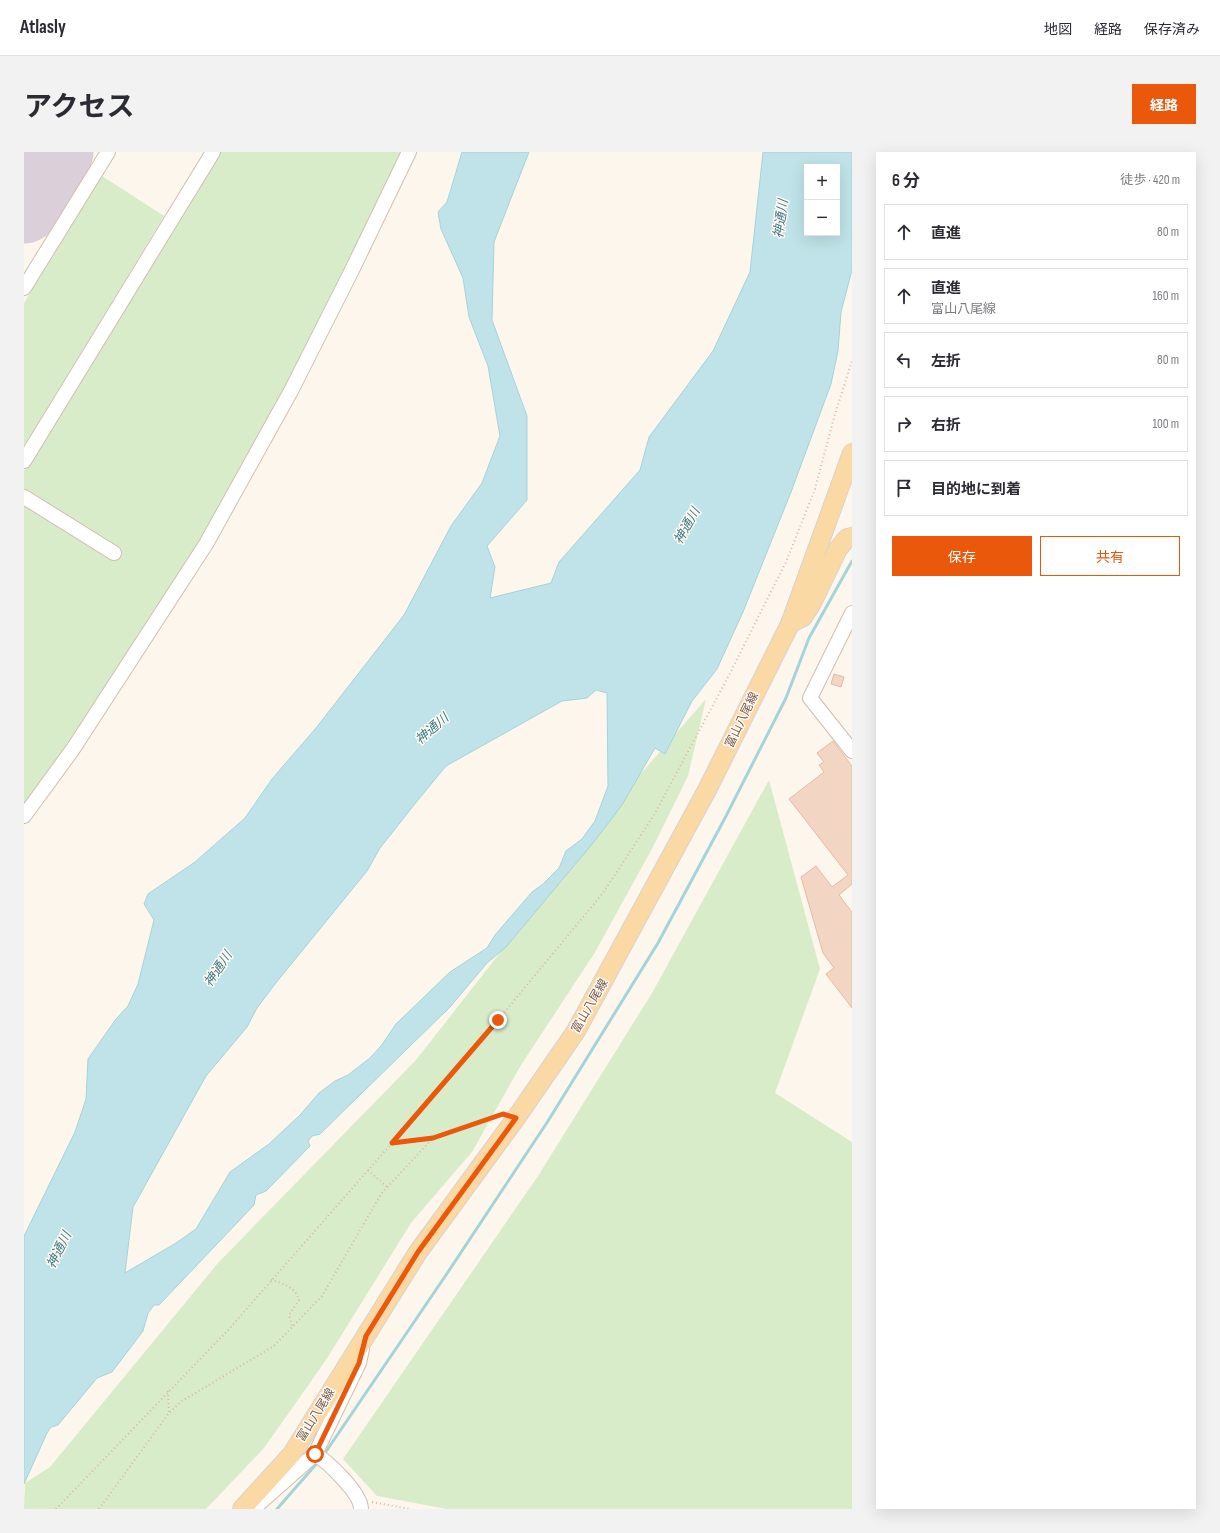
<!DOCTYPE html>
<html lang="ja">
<head>
<meta charset="utf-8">
<style>
  :root { --surface:#fff; --page:#f2f2f3; --text:#2b2b33; --muted:#7c7c81; --line:#e1e1e2; --accent:#ea580c }
  body { margin:0; font-family:"Sofia Sans Condensed","Noto Sans JP",sans-serif; background:var(--page); color:var(--text) }
  .controls { position:absolute; right:12px; top:12px; display:grid; overflow:hidden; border-radius:0px; box-shadow:0 4px 16px #0002 }
  .controls button { width:36px; height:36px; display:grid; place-items:center; padding:0; border:0; border-bottom:1px solid var(--line); background:var(--surface); color:var(--text); font:20px sans-serif }
  .stop { position:absolute; width:12px; height:12px; margin:-9px; border:3px solid #ea580c; border-radius:50%; background:#fff }
  .stop.end { background:#ea580c; border-color:#fff; box-shadow:0 1px 4px #0008 }
  .list { margin:0; padding:0; list-style:none }
  h2 { display:flex; justify-content:space-between; align-items:center; height:52px; margin:0; padding:0 16px; font-size:17px }
  h2 small { font-size:13px; font-weight:400; color:var(--muted) }
  .list li { display:grid; grid-template-columns:26px 1fr auto; gap:12px; align-items:center; box-sizing:border-box; height:56px; margin:0 8px 8px; padding:0 8px; border:1px solid var(--line); border-radius:0px }
  .list b { display:block; font-size:15px; white-space:nowrap }
  .list p { margin:0; font-size:13px; white-space:nowrap; color:var(--muted) }
  .list em { font-size:13px; font-style:normal; color:var(--muted) }
  .actions { display:flex; gap:8px; padding:12px 16px }
  .actions a { flex:1; padding:9px 0; border:1px solid var(--accent); border-radius:0px; text-align:center; font-size:14px; color:var(--accent) }
  .actions .main { background:var(--accent); color:#fff }
  .icon { flex:none; width:22px; height:22px; fill:none; stroke:currentColor; stroke-width:2; stroke-linecap:round; stroke-linejoin:round }
  .map { position:relative; flex:none; width:828px; height:1357px; overflow:hidden; border-radius:0px }
  header { display:flex; align-items:center; gap:24px; box-sizing:border-box; height:56px; padding:0 20px; background:var(--surface); border-bottom:1px solid var(--line) }
  header strong { font-size:19px }
  nav { display:flex; gap:22px; margin-inline-start:auto; font-size:14px }
  .intro { display:flex; align-items:center; justify-content:space-between; box-sizing:border-box; height:96px; padding:0 24px }
  h1 { margin:0; font-size:28px }
  .button { padding:10px 18px; border-radius:0px; background:var(--accent); color:#fff; font-size:14px; font-weight:700 }
  main { display:flex; gap:24px; padding:0 24px }
  aside { flex:1; background:var(--surface); border-radius:0px; box-shadow:0 4px 16px #0002 }
  .map>svg:first-child { display:block }
</style>
</head>
<body>
<header>
<strong>Atlasly</strong>
<nav><a>地図</a><a>経路</a><a>保存済み</a></nav>
</header>
<div class="intro"><h1>アクセス</h1><a class="button">経路</a></div>
<main>
<div class="map">
<svg width="828" height="1357" viewBox="0 0 828 1357">
  <rect width="100%" height="100%" fill="#fdf6ec"/>
  <g fill="#d8ecc9">
    <path d="M 196,0 L 381,0 L 255,252 L 166,408 L 86,533 L 0,653 L 0,319 Z"/>
    <path d="M 78,24 L 140,64 L 0,295 L 0,151 Z"/>
    <path d="M 682,547 L 664,624 L 629,695 L 570,802 L 497,913 L 448,1000 L 387,1071 L 302,1208 L 240,1296 L 182,1357 L 0,1357 L 1,1331 L 26,1315 L 194,1111 L 392,908 L 613,626 Z"/>
    <path d="M 745,628 L 796,817 L 751,941 L 828,990 L 828,1357 L 423,1357 L 353,1344 L 319,1307 L 514,1024 L 628,841 Z"/>
  </g>
  <path fill="#bfe3e8" stroke="#a5d3da" fill-rule="evenodd" d="M 438,0 L 505,0 L 470,90 L 468,168 L 503,264 L 503,348 L 463,394 L 471,415 L 466,446 L 527,431 L 535,410 L 616,318 L 625,285 L 689,199 L 726,120 L 739,0 L 828,0 L 828,118 L 817,160 L 814,199 L 807,232 L 767,340 L 719,460 L 693,517 L 668,549 L 641,602 L 631,596 L 598,653 L 569,691 L 482,795 L 463,811 L 426,855 L 296,982 L 288,984 L 284,989 L 286,994 L 242,1039 L 232,1043 L 230,1053 L 135,1153 L 130,1153 L 124,1161 L 119,1179 L 88,1220 L 73,1226 L 34,1273 L 27,1275 L 23,1281 L 0,1332 L 0,1084 L 51,980 L 62,947 L 64,907 L 92,867 L 104,854 L 114,832 L 130,768 L 120,752 L 124,742 L 171,710 L 221,666 L 248,627 L 292,576 L 380,463 L 427,374 L 458,331 L 476,284 L 464,214 L 445,165 L 439,126 L 417,77 L 414,60 L 423,50 ZM 783,15 L 813,15 L 813,81 L 783,81 ZM 572,538 L 583,541 L 584,634 L 571,669 L 558,687 L 542,699 L 535,716 L 519,732 L 508,740 L 471,783 L 463,796 L 426,820 L 372,872 L 357,894 L 346,906 L 324,923 L 311,929 L 295,941 L 276,963 L 245,992 L 206,1020 L 172,1077 L 152,1091 L 101,1121 L 109,1055 L 182,924 L 223,875 L 233,856 L 251,832 L 343,719 L 356,696 L 394,648 L 422,614 L 538,549 L 563,546 Z"/>
  <g fill="none" stroke-linecap="round" stroke-linejoin="round">
    <g stroke="#a5d3da" stroke-width="3">
      <path d="M 299,1304 L 422,1123 L 524,969 L 634,791 L 701,666 L 762,546 L 785,486 L 828,409"/>
      <path d="M 253,1357 L 294,1310"/>
    </g>
    <path stroke="#dbcfda" stroke-width="29" d="M 0,36 L 7,32 L 25,14"/>
    <path stroke="#dbcfda" stroke-width="73" d="M 0,55 L 33,0"/>
  </g>
  <g fill="#f3d5c3" stroke="#e6bba3">
    <path d="M 810,522 L 820,525 L 817,535 L 807,532 Z"/>
    <path d="M 809,589 L 828,614 L 828,732 L 815,743 L 828,760 L 828,856 L 802,822 L 810,816 L 799,801 L 777,725 L 792,714 L 808,735 L 824,723 L 765,647 L 800,620 L 795,613 L 800,610 L 793,601 Z"/>
  </g>
  <g fill="none" stroke-linecap="round" stroke-linejoin="round">
    <g stroke="#d1beb0" stroke-width="16">
      <g id="minor">
        <path d="M 0,136 L 84,0"/>
        <path d="M 0,309 L 189,0"/>
        <path d="M 0,345 L 90,401"/>
        <path d="M 828,461 L 786,546 L 828,599"/>
        <path d="M 0,664 L 49,597 L 182,392 L 268,237 L 328,118 L 385,0"/>
        <path d="M 291,1302 C 304,1310 337,1341 337,1357"/>
        <path d="M 229,1357 L 291,1302 L 335,1211 L 338,1197"/>
      </g>
    </g>
    <g stroke="#dad1cd" stroke-width="20">
      <g id="major">
        <path d="M 771,469 L 779,465 L 788,451 L 814,397 L 823,386 L 828,385"/>
        <path d="M 218,1357 L 268,1302 L 394,1100 L 492,966 L 552,879 L 683,638 L 766,472 L 828,301"/>
      </g>
    </g>
    <g stroke="#d9b8a5" stroke-width="2" stroke-dasharray="1 3" stroke-linecap="butt">
      <path d="M 368,991 L 474,868 L 579,741 L 630,663 L 703,527 L 762,410 L 791,337 L 811,262 L 828,209"/>
      <path d="M 344,1018 L 363,1035"/>
      <path d="M 247,1128 C 259,1131 272,1136 275,1148 L 265,1163 L 268,1174"/>
      <path d="M 144,1239 L 145,1260"/>
      <path d="M 348,1350 L 386,1357"/>
      <path d="M 32,1357 L 205,1177 L 368,991 L 408,987"/>
      <path d="M 75,1357 L 145,1261 L 158,1249 L 250,1194 L 298,1144 L 357,1042 L 409,986 L 475,964"/>
    </g>
    <use href="#minor" stroke="#fff" stroke-width="14"/>
    <use href="#major" stroke="#fbd9a5" stroke-width="18"/>
  </g>
  <g fill="none" stroke-linecap="round" stroke-linejoin="round">
    <path stroke="#ea580c" stroke-width="5" d="M 291,1302 L 335,1211 L 342,1184 L 394,1100 L 492,966 L 479,962 L 409,986 L 368,991 L 474,868"/>
  </g>
  <g text-anchor="middle" dominant-baseline="central" stroke-width="3" stroke-linejoin="round" paint-order="stroke">
    <g font-size="12" fill="#7a5c4d" stroke="#fffaf3">
      <text transform="translate(718 568) rotate(-64)">富山八尾線</text>
      <text transform="translate(566 854) rotate(-60)">富山八尾線</text>
      <text transform="translate(292 1263) rotate(-58)">富山八尾線</text>
    </g>
    <g font-size="13" font-style="italic" fill="#437c86" stroke="#fffaf3">
      <text transform="translate(757 67) rotate(-82)">神通川</text>
      <text transform="translate(663 374) rotate(-61)">神通川</text>
      <text transform="translate(408 577) rotate(-41)">神通川</text>
      <text transform="translate(194 817) rotate(-56)">神通川</text>
      <text transform="translate(35 1098) rotate(-64)">神通川</text>
    </g>
  </g>
</svg>
<div class="controls">
<button>+</button>
<button>−</button>
</div>
<div class="stop" style="left:291px;top:1302px"></div>
<div class="stop end" style="left:474px;top:868px"></div>
</div>
<aside>
<h2>6 分<small>徒歩 · 420 m</small></h2>
<ul class="list">
<li><svg class="icon" aria-label="ahead" viewBox="0 0 24 24"><path d="M12 20V5M6 11l6-6 6 6"/></svg><div><b>直進</b></div><em>80 m</em></li>
<li><svg class="icon" aria-label="ahead" viewBox="0 0 24 24"><path d="M12 20V5M6 11l6-6 6 6"/></svg><div><b>直進</b><p>富山八尾線</p></div><em>160 m</em></li>
<li><svg class="icon" aria-label="left" viewBox="0 0 24 24"><path d="M17 20v-9H6M10 6l-5 5 5 5"/></svg><div><b>左折</b></div><em>80 m</em></li>
<li><svg class="icon" aria-label="right" viewBox="0 0 24 24"><path d="M7 20v-9h11M14 6l5 5-5 5"/></svg><div><b>右折</b></div><em>100 m</em></li>
<li><svg class="icon" aria-label="arrive" viewBox="0 0 24 24"><path d="M6 21V4h12l-3 4 3 4H6"/></svg><div><b>目的地に到着</b></div></li>
</ul>
<div class="actions"><a class="main">保存</a><a>共有</a></div>
</aside>
</main>
</body>
</html>
